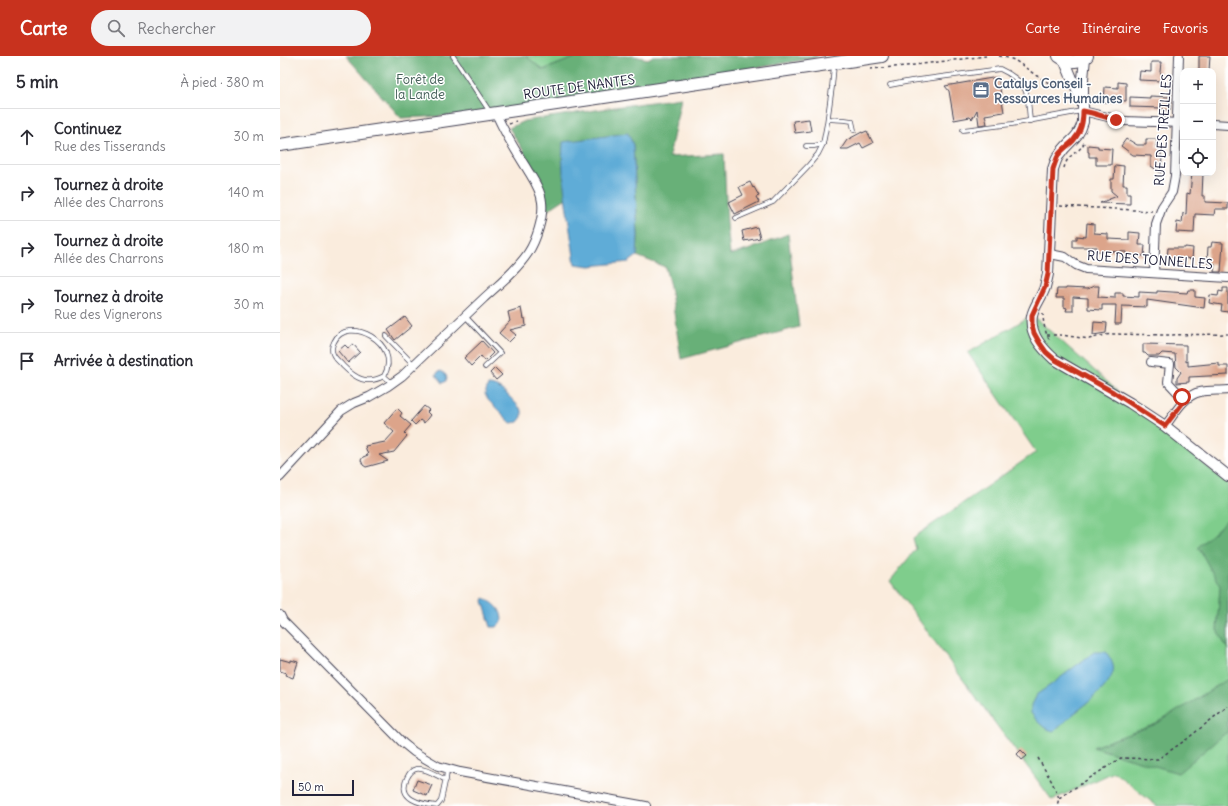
<!DOCTYPE html>
<html lang="fr">
<head>
<meta charset="utf-8">
<style>
  :root { --surface:#fff; --page:#f2f2f3; --text:#2b2b33; --muted:#7c7c81; --line:#e1e1e2; --accent:#c8321e }
  body { margin:0; font-family:Delius,sans-serif; background:var(--page); color:var(--text) }
  .controls { position:absolute; right:12px; top:12px; display:grid; overflow:hidden; border-radius:8px; box-shadow:0 4px 16px #0002 }
  .controls button { width:36px; height:36px; display:grid; place-items:center; padding:0; border:0; border-bottom:1px solid var(--line); background:var(--surface); color:var(--text); font:20px sans-serif }
  .scale { position:absolute; left:12px; bottom:10px; width:62px; box-sizing:border-box; padding-left:4px; border:2px solid #22223b; border-top:0; font-size:11px; line-height:14px; white-space:nowrap; color:#22223b; -webkit-text-stroke:3px #fff; paint-order:stroke }
  .stop { position:absolute; width:12px; height:12px; margin:-9px; border:3px solid #c8321e; border-radius:50%; background:#fff }
  .stop.end { background:#c8321e; border-color:#fff; box-shadow:0 1px 4px #0008 }
  .list { margin:0; padding:0; list-style:none }
  h2 { display:flex; justify-content:space-between; align-items:center; height:52px; margin:0; padding:0 16px; font-size:17px }
  h2 small { font-size:13px; font-weight:400; color:var(--muted) }
  .list li { display:grid; grid-template-columns:26px 1fr auto; gap:12px; align-items:center; box-sizing:border-box; height:56px; padding:0 16px; border-top:1px solid var(--line) }
  .list b { display:block; font-size:15px; white-space:nowrap }
  .list p { margin:0; font-size:13px; white-space:nowrap; color:var(--muted) }
  .list em { font-size:13px; font-style:normal; color:var(--muted) }
  .icon { flex:none; width:22px; height:22px; fill:none; stroke:currentColor; stroke-width:2; stroke-linecap:round; stroke-linejoin:round }
  .map { position:relative; flex:none; width:948px; height:750px; overflow:hidden }
  header { display:flex; align-items:center; gap:24px; box-sizing:border-box; height:56px; padding:0 20px; background:var(--accent); color:#fff }
  header strong { font-size:19px }
  nav { display:flex; gap:22px; margin-inline-start:auto; font-size:14px }
  .search { width:280px; height:36px; background:var(--page); display:flex; align-items:center; gap:10px; box-sizing:border-box; padding:0 14px; border-radius:22px; color:var(--muted); font-size:15px }
  main { display:flex }
  aside { flex:1; background:var(--surface) }
  .map>svg:first-child { display:block }
</style>
</head>
<body>
<header>
<strong>Carte</strong>
<div class="search"><svg class="icon" aria-label="search" viewBox="0 0 24 24"><circle cx="10" cy="10" r="6"/><path d="M15 15l6 6"/></svg>Rechercher</div>
<nav><a>Carte</a><a>Itinéraire</a><a>Favoris</a></nav>
</header>
<main>
<aside>
<h2>5 min<small>À pied · 380 m</small></h2>
<ul class="list">
<li><svg class="icon" aria-label="ahead" viewBox="0 0 24 24"><path d="M12 20V5M6 11l6-6 6 6"/></svg><div><b>Continuez</b><p>Rue des Tisserands</p></div><em>30 m</em></li>
<li><svg class="icon" aria-label="right" viewBox="0 0 24 24"><path d="M7 20v-9h11M14 6l5 5-5 5"/></svg><div><b>Tournez à droite</b><p>Allée des Charrons</p></div><em>140 m</em></li>
<li><svg class="icon" aria-label="right" viewBox="0 0 24 24"><path d="M7 20v-9h11M14 6l5 5-5 5"/></svg><div><b>Tournez à droite</b><p>Allée des Charrons</p></div><em>180 m</em></li>
<li><svg class="icon" aria-label="right" viewBox="0 0 24 24"><path d="M7 20v-9h11M14 6l5 5-5 5"/></svg><div><b>Tournez à droite</b><p>Rue des Vignerons</p></div><em>30 m</em></li>
<li><svg class="icon" aria-label="arrive" viewBox="0 0 24 24"><path d="M6 21V4h12l-3 4 3 4H6"/></svg><div><b>Arrivée à destination</b></div></li>
</ul>
</aside>
<div class="map">
<svg width="948" height="750" viewBox="0 0 948 750">
  <rect width="100%" height="100%" fill="#fff"/>
  <filter id="ink" filterUnits="userSpaceOnUse"><feTurbulence type="fractalNoise" baseFrequency=".025" numOctaves="2"/><feDisplacementMap in="SourceGraphic" scale="8" xChannelSelector="R" yChannelSelector="G"/><feConvolveMatrix kernelMatrix="1 2 1 2 8 2 1 2 1" color-interpolation-filters="sRGB"/></filter>
  <filter id="wash" filterUnits="userSpaceOnUse"><feTurbulence type="fractalNoise" baseFrequency=".012" numOctaves="4" result="noise"/><feDisplacementMap in="SourceGraphic" scale="16" xChannelSelector="R" yChannelSelector="G"/><feGaussianBlur stdDeviation="0.9" result="paint"/><feColorMatrix in="noise" values="0 0 0 0 0 0 0 0 0 0 0 0 0 0 0 0 0 1.4 0 .05"/><feComposite in="paint" operator="in"/></filter>
  <g filter="url(#wash)">
    <rect width="100%" height="100%" fill="#faecdd"/>
    <g fill="#7fcd8c" stroke="#507864">
      <path d="M 246,0 L 299,0 L 263,14 Z"/>
      <path d="M 752,259 L 878,371 L 948,427 L 948,750 L 877,750 L 834,716 L 772,744 L 610,525 L 636,493 L 633,482 L 756,396 L 688,297 Z"/>
    </g>
    <g fill="#67b078" stroke="#44695a">
      <path d="M 66,0 L 246,0 L 263,14 L 299,0 L 354,0 L 368,3 L 373,0 L 538,0 L 534,2 L 211,58 L 121,62 Z"/>
      <path d="M 401,42 L 389,101 L 444,98 L 447,167 L 450,199 L 468,194 L 508,178 L 519,271 L 401,303 L 390,230 L 385,211 L 357,200 L 358,179 L 353,89 L 282,101 L 286,142 L 265,156 L 264,137 L 243,94 L 229,72 L 244,65 L 342,50 Z"/>
      <path d="M 948,463 L 948,594 L 937,574 L 940,530 L 918,491 Z"/>
      <path d="M 948,623 L 948,675 L 898,717 L 813,691 L 876,668 Z"/>
    </g>
    <g fill="#5eacd7" stroke="#406789">
      <path d="M 348,77 L 353,89 L 358,179 L 357,200 L 349,206 L 310,210 L 295,208 C 290,169 280,125 283,86 Z"/>
      <path d="M 161,315 L 166,319 L 167,323 L 165,326 L 162,327 L 156,319 L 158,316 Z"/>
      <path d="M 208,329 C 222,329 233,345 242,354 L 242,361 L 238,366 L 231,367 L 208,344 L 205,338 Z"/>
      <path d="M 204,542 C 215,548 222,552 222,566 L 217,571 L 211,571 L 203,545 Z"/>
      <path d="M 814,596 L 826,596 C 830,602 835,609 833,616 C 827,635 804,649 790,661 C 784,666 780,672 773,675 L 765,672 L 758,666 L 751,657 L 751,649 L 756,639 L 772,628 Z"/>
    </g>
    <g id="blocks">
      <g fill="#dca48a">
        <path d="M 919,0 L 930,0 L 929,15 L 919,15 Z"/>
        <path d="M 871,6 L 881,6 L 880,16 L 882,19 L 882,25 L 859,24 L 860,15 L 871,16 Z"/>
        <path d="M 718,21 L 724,56 L 705,59 L 707,68 L 699,69 L 697,54 L 692,63 L 690,61 L 674,64 L 669,35 L 665,30 Z"/>
        <path d="M 838,26 L 846,27 L 846,45 L 833,44 L 833,46 L 824,46 L 825,31 L 838,32 Z"/>
        <path d="M 870,40 L 891,41 L 890,54 L 883,54 L 883,52 L 850,51 L 850,41 L 870,42 Z"/>
        <path d="M 529,63 L 531,75 L 515,77 L 513,65 Z"/>
        <path d="M 587,75 L 593,87 L 583,92 L 580,87 L 568,93 L 561,93 L 567,84 L 582,76 L 582,77 Z"/>
        <path d="M 846,83 L 849,85 L 849,84 L 857,89 L 866,89 L 866,83 L 877,83 L 876,91 L 881,91 L 881,100 L 882,100 L 881,117 L 871,110 L 871,100 L 853,99 L 841,90 Z"/>
        <path d="M 808,89 L 818,90 L 818,92 L 832,93 L 831,109 L 816,109 L 816,101 L 809,101 L 809,96 L 808,96 Z"/>
        <path d="M 835,109 L 844,110 L 843,129 L 847,129 L 847,138 L 850,138 L 850,148 L 820,147 L 837,140 L 831,135 L 831,123 L 834,123 Z"/>
        <path d="M 912,117 L 923,117 L 922,140 L 925,140 L 925,146 L 948,147 L 948,153 L 935,153 L 934,159 L 915,158 L 914,177 L 896,176 L 897,166 L 902,167 L 903,157 L 906,158 L 907,137 L 910,138 Z"/>
        <path d="M 470,126 L 473,132 L 474,131 L 479,140 L 476,141 L 479,146 L 455,158 L 449,146 L 463,139 L 459,131 Z"/>
        <path d="M 807,167 L 814,168 L 814,177 L 828,178 L 828,183 L 849,184 L 849,176 L 860,177 L 859,189 L 865,189 L 864,200 L 846,199 L 846,196 L 817,195 L 817,191 L 793,191 L 793,183 L 797,183 L 797,180 L 806,181 Z"/>
        <path d="M 477,171 L 480,182 L 464,185 L 462,175 Z"/>
        <path d="M 932,186 L 943,187 L 941,216 L 934,216 L 935,208 L 927,207 L 928,191 L 931,191 Z"/>
        <path d="M 905,191 L 913,192 L 912,203 L 905,202 L 905,210 L 895,209 L 895,207 L 891,207 L 891,203 L 887,203 L 888,192 L 905,192 Z"/>
        <path d="M 814,230 L 819,230 L 818,241 L 835,242 L 835,237 L 843,237 L 843,240 L 859,241 L 859,236 L 877,237 L 877,235 L 907,237 L 908,234 L 915,234 L 915,241 L 925,242 L 924,252 L 867,244 L 867,251 L 842,250 L 841,268 L 835,268 L 836,249 L 822,249 L 822,254 L 808,253 L 808,242 L 793,241 L 793,255 L 786,255 L 787,252 L 784,251 L 784,242 L 776,242 L 777,233 L 786,233 L 786,232 L 807,233 Z"/>
        <path d="M 943,232 L 948,232 L 948,256 L 941,255 L 942,249 L 929,247 L 930,239 L 938,240 L 939,235 L 943,236 Z"/>
        <path d="M 241,252 L 243,263 L 245,262 L 246,270 L 230,274 L 236,279 L 229,286 L 219,277 L 230,265 L 228,256 Z"/>
        <path d="M 125,261 L 132,270 L 115,284 L 108,274 Z"/>
        <path d="M 814,266 L 827,267 L 826,277 L 813,279 Z"/>
        <path d="M 202,285 L 213,297 L 205,305 L 201,300 L 191,310 L 184,302 Z"/>
        <path d="M 73,288 L 80,296 L 68,307 L 58,295 L 65,289 L 68,292 Z"/>
        <path d="M 863,288 L 906,289 L 906,306 L 908,305 L 908,310 L 939,307 L 939,310 L 948,310 L 948,319 L 909,321 L 909,326 L 897,327 L 897,322 L 901,316 L 896,311 L 895,298 L 882,297 L 879,300 L 868,300 L 865,297 L 863,297 Z"/>
        <path d="M 215,312 L 222,319 L 216,324 L 210,317 Z"/>
        <path d="M 144,350 L 149,354 L 147,356 L 150,359 L 144,367 L 140,364 L 135,369 L 131,365 Z"/>
        <path d="M 117,352 L 122,357 L 120,360 L 131,369 L 124,377 L 127,380 L 114,396 L 99,399 L 108,405 L 86,411 L 83,409 L 81,404 L 83,401 L 88,399 L 85,390 L 105,386 L 114,376 L 104,367 Z"/>
        <path d="M 0,603 L 11,606 L 11,604 L 18,606 L 13,622 L 5,619 L 6,617 L 0,615 Z"/>
        <path d="M 741,694 L 747,700 L 742,704 L 737,698 Z"/>
        <path d="M 137,724 L 152,729 L 147,740 L 133,734 Z"/>
      </g>
    </g>
  </g>
  <g filter="url(#ink)">
    <use href="#blocks" fill-opacity="0" stroke="#424053" stroke-width="1"/>
    <g fill="none" stroke-linecap="round" stroke-linejoin="round">
      <g stroke="#424053" stroke-width="5.5">
        <g id="service">
          <path d="M 173,0 L 210,56"/>
          <path d="M 610,29 L 631,25 L 720,13 C 729,17 743,26 746,36 C 749,45 749,55 750,65"/>
          <path d="M 548,63 L 565,64 L 572,65 L 574,74"/>
          <path d="M 683,74 L 732,68 L 802,55"/>
          <path d="M 526,90 L 534,90 L 543,88"/>
          <path d="M 456,162 L 493,146 L 528,110 L 538,98 L 543,88 L 547,67 L 552,31 L 554,9"/>
          <path d="M 185,260 L 220,297 L 205,311"/>
          <path d="M 106,280 L 134,309"/>
          <path d="M 104,320 C 123,287 67,258 54,286 C 52,290 51,294 53,298 C 55,303 60,306 63,310 C 76,323 87,329 104,320 L 112,327"/>
          <path d="M 166,724 C 157,720 145,711 136,713 C 131,714 129,718 127,722 C 117,743 140,748 157,750 L 161,745 L 165,726 L 166,724 L 167,713"/>
        </g>
      </g>
      <g stroke="#424053" stroke-width="10">
        <g id="minor">
          <path d="M 803,55 L 844,65 L 903,67"/>
          <path d="M 933,68 L 948,69"/>
          <path d="M 770,198 L 785,201 L 796,209 L 806,213 L 948,222"/>
          <path d="M 874,217 L 876,168 L 882,151 L 892,136 L 895,120 L 899,0"/>
          <path d="M 871,306 L 890,308 L 888,326 L 905,344"/>
          <path d="M 885,370 C 894,359 904,339 920,336 C 929,334 939,335 948,334"/>
          <path d="M 0,421 L 61,355 L 74,347 L 89,341 L 108,330 L 122,320 C 149,294 176,269 203,243 C 218,229 236,215 248,197 C 256,185 264,161 262,146 C 261,134 253,123 247,113 C 236,95 224,77 216,57"/>
          <path d="M 0,559 L 3,565 L 123,687 L 134,696 L 158,710 L 180,716 L 366,750"/>
        </g>
      </g>
      <g stroke="#424053" stroke-width="12">
        <g id="tertiary">
          <path d="M 805,2 L 803,23 L 803,66 C 798,84 789,84 780,98 C 776,102 775,108 773,113 L 768,218 C 767,223 766,227 765,231 C 762,241 754,250 752,260 C 749,278 762,292 774,303 L 850,347 L 885,370 L 948,420"/>
          <path d="M 784,3 L 800,42"/>
        </g>
      </g>
      <g stroke="#424053" stroke-width="14">
        <g id="secondary">
          <path d="M 779,0 C 788,7 798,7 807,0"/>
          <path d="M 0,89 L 602,0"/>
        </g>
      </g>
      <g stroke="#424053" stroke-width="1.5" stroke-dasharray="3 3" stroke-linecap="butt">
        <path d="M 719,0 C 724,1 729,2 734,4 C 747,11 771,35 786,29"/>
        <path d="M 590,13 L 626,10 L 706,0"/>
        <path d="M 229,68 L 236,65"/>
        <path d="M 784,112 C 785,108 787,103 791,100 C 797,94 802,94 805,84"/>
        <path d="M 780,150 L 872,155"/>
        <path d="M 763,257 C 763,266 765,277 770,285"/>
        <path d="M 767,279 L 781,279 L 809,283 L 825,279 L 833,278 L 886,279 L 948,278"/>
        <path d="M 758,702 L 772,726 L 779,742 L 777,750"/>
        <path d="M 779,742 L 841,702 L 878,703 L 907,683 L 948,650"/>
      </g>
      <use href="#service" stroke="#fff" stroke-width="4"/>
      <use href="#minor" stroke="#fff" stroke-width="8"/>
      <use href="#tertiary" stroke="#fff" stroke-width="10"/>
      <use href="#secondary" stroke="#fff" stroke-width="12"/>
    </g>
  </g>
  <g fill="none" stroke-linecap="round" stroke-linejoin="round" filter="url(#ink)">
    <path stroke="#c8321e" stroke-width="5" d="M 836,64 L 812,57 L 803,55 C 803,67 801,76 793,85 C 789,89 783,93 779,98 C 776,103 775,108 773,113 L 768,218 L 765,231 L 752,259 L 752,269 L 754,277 L 759,286 L 766,296 L 774,303 L 833,336 L 885,370 L 905,344 L 902,341"/>
  </g>
  <defs>
    <g id="office-square" transform="scale(0.9)"><rect x="-9" y="-9" width="18" height="18" rx="4" fill="#5c6f8a" stroke="#fff"/><path d="M-6-3h4V-5.5h4V-3h4V5H-6ZM-1-4.5V-3h2v-1.5ZM-6 0V1H6V0Z" fill="#fff"/></g>
  </defs>
  <g fill-rule="evenodd">
    <use href="#office-square" x="701" y="34"/>
  </g>
  <g text-anchor="middle" dominant-baseline="central" stroke-width="3" stroke-linejoin="round" paint-order="stroke">
    <g font-size="13" fill="#435e57" stroke="#fff">
      <text x="140" y="23">Forêt de<tspan x="140" dy="15">la Lande</tspan></text>
    </g>
    <g font-size="13" font-weight="bold" fill="#4e5e75" stroke="#fff" text-anchor="start">
      <text x="714" y="27">Catalys Conseil -<tspan x="714" dy="15">Ressources Humaines</tspan></text>
    </g>
    <g font-size="13" fill="#22223b" stroke="#fff">
      <text transform="translate(299 31) rotate(-8)">ROUTE DE NANTES</text>
      <text transform="translate(883 74) rotate(-86)">RUE DES TREILLES</text>
      <text transform="translate(870 204) rotate(4)">RUE DES TONNELLES</text>
    </g>
  </g>
</svg>
<div class="controls">
<button>+</button>
<button>−</button>
<button><svg class="icon" aria-label="locate" viewBox="0 0 24 24"><circle cx="12" cy="12" r="6"/><path d="M12 2v4M12 18v4M2 12h4M18 12h4"/></svg></button>
</div>
<div class="scale">50 m</div>
<div class="stop" style="left:902px;top:341px"></div>
<div class="stop end" style="left:836px;top:64px"></div>
</div>
</main>
</body>
</html>
